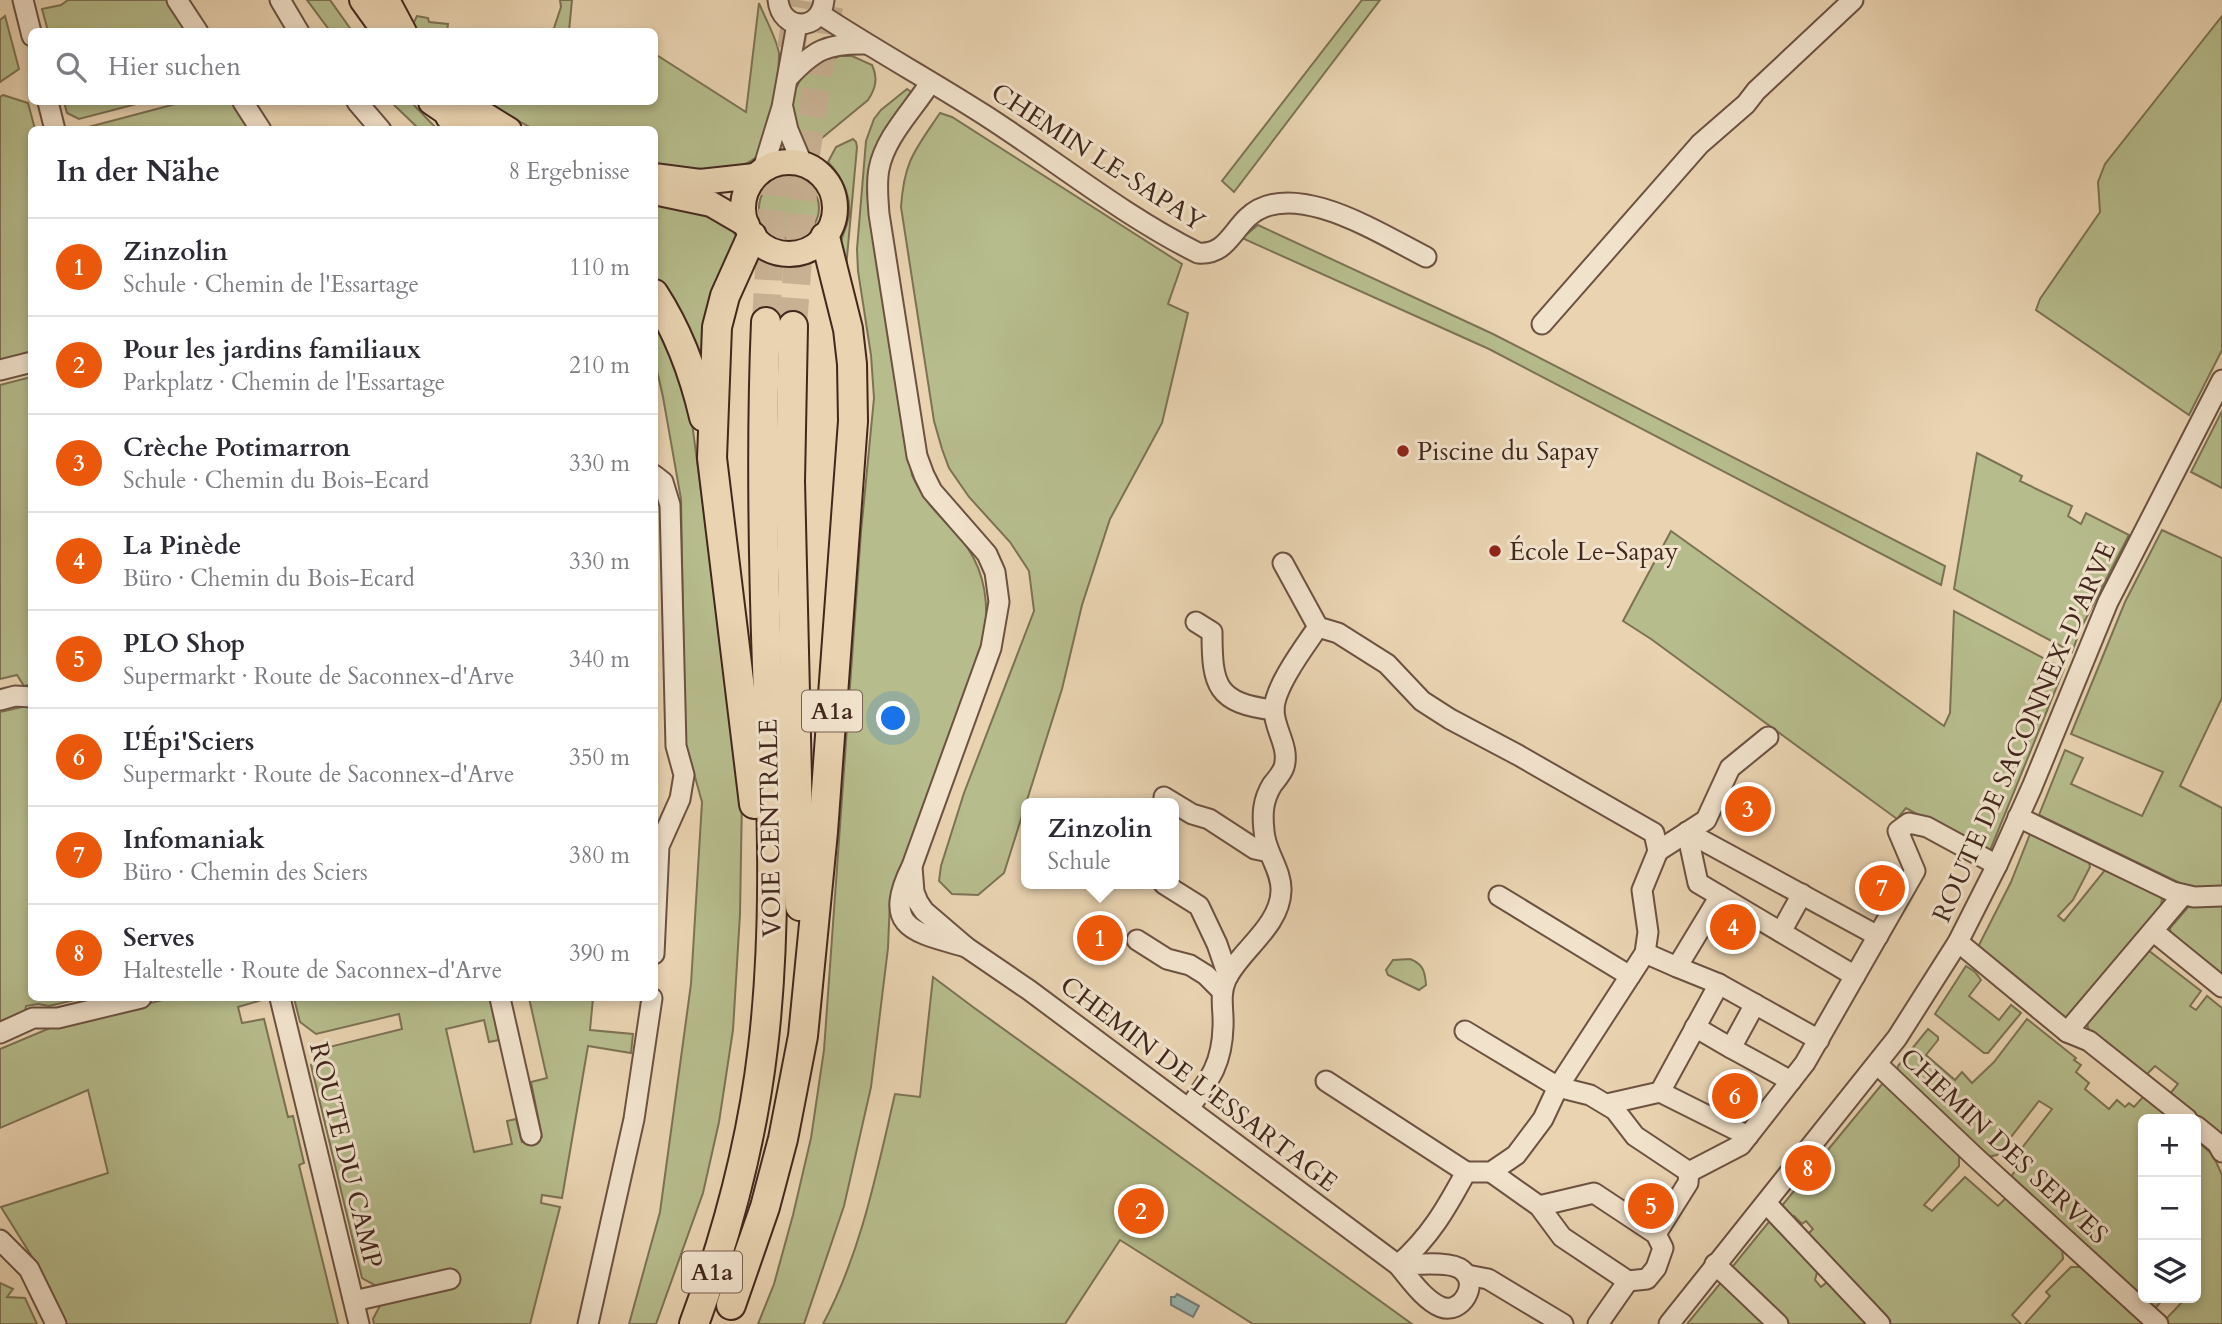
<!DOCTYPE html>
<html lang="de">
<head>
<meta charset="utf-8">
<style>
  :root { --surface:#fff; --page:#f2f2f3; --text:#2b2b33; --muted:#7c7c81; --line:#e1e1e2; --accent:#ea580c }
  body { margin:0; font-family:Cardo,serif; background:var(--page); color:var(--text) }
  .controls { position:absolute; right:21px; bottom:21px; display:grid; overflow:hidden; border-radius:10px; box-shadow:0 4px 10px #0003 }
  .controls button { width:63px; height:63px; display:grid; place-items:center; padding:0; border:0; border-bottom:2px solid var(--line); background:var(--surface); color:var(--text); font:35px sans-serif }
  .you { position:absolute; left:894px; top:719px; width:24px; height:24px; margin:-18px; border:5px solid #fff; border-radius:50%; background:#1a73e8; box-shadow:0 0 0 10px #1a73e833 }
  .badge { display:grid; place-items:center; width:46px; height:46px; border-radius:50%; background:var(--accent); color:#fff; font-size:23px; font-weight:700 }
  .pin { position:absolute; translate:-50% -50%; border:4px solid #fff; box-shadow:0 2px 7px #0006 }
  .popup { position:absolute; left:1021px; top:798px; width:158px; height:91px; box-sizing:border-box; display:grid; place-content:center; border-radius:10px; background:var(--surface); filter:drop-shadow(0 2px 5px #0005); font-size:23px; white-space:nowrap; color:var(--muted) }
  .popup b { font-size:26px; color:var(--text) }
  .popup::after { content:''; position:absolute; left:50%; top:100%; margin-left:-14px; border:14px solid transparent; border-top-color:var(--surface) }
  .list { margin:0; padding:0; list-style:none }
  h2 { display:flex; justify-content:space-between; align-items:center; height:91px; margin:0; padding:0 28px; font-size:30px }
  h2 small { font-size:23px; font-weight:400; color:var(--muted) }
  .list li { display:grid; grid-template-columns:46px 1fr auto; gap:21px; align-items:center; box-sizing:border-box; height:98px; padding:0 28px; border-top:2px solid var(--line) }
  .list b { display:block; font-size:26px; white-space:nowrap }
  .list p { margin:0; font-size:23px; white-space:nowrap; color:var(--muted) }
  .list em { font-size:23px; font-style:normal; color:var(--muted) }
  .icon { flex:none; width:38px; height:38px; fill:none; stroke:currentColor; stroke-width:2; stroke-linecap:round; stroke-linejoin:round }
  .map { position:relative; flex:none; width:2222px; height:1324px; overflow:hidden }
  .search { position:absolute; background:var(--surface); box-shadow:0 4px 10px #0003; left:28px; top:28px; width:630px; height:77px; display:flex; align-items:center; gap:18px; box-sizing:border-box; padding:0 24px; border-radius:10px; color:var(--muted); font-size:26px }
  .panel { position:absolute; background:var(--surface); box-shadow:0 4px 10px #0003; left:28px; top:126px; width:630px; height:875px; border-radius:10px }
  .map>svg:first-child { display:block }
</style>
</head>
<body>
<div class="map">
<svg width="2222" height="1324" viewBox="0 0 2222 1324">
  <rect width="100%" height="100%" fill="#e9d3b1"/>
  <filter id="stains"><feTurbulence type="fractalNoise" baseFrequency=".00286" numOctaves="4"/><feColorMatrix values="0 0 0 0 .2 0 0 0 0 .09 0 0 0 0 .02 0 0 0 .5 -.17"/></filter>
  <radialGradient id="worn" r=".72"><stop offset=".6" stop-color="#630" stop-opacity="0"/><stop offset="1" stop-color="#630" stop-opacity=".3"/></radialGradient>
  <g fill="#b6bc8c" stroke="#7c7254" stroke-width="2">
    <path d="M 68,0 L 167,0 L 186,31 L 48,31 L 42,9 L 61,5 Z"/>
    <path d="M 307,0 L 330,0 L 352,31 L 330,31 Z"/>
    <path d="M 560,0 L 572,0 L 569,31 L 553,31 L 561,7 Z"/>
    <path d="M 1362,0 L 1380,0 L 1234,192 L 1222,181 Z"/>
    <path d="M 759,3 C 764,16 778,41 779,54 C 779,72 769,148 755,158 C 730,178 683,169 655,165 L 654,130 L 533,129 L 484,102 L 654,102 L 655,54 L 746,112 Z"/>
    <path d="M 5,16 L 19,69 L 0,82 L 0,20 Z"/>
    <path d="M 417,16 L 428,18 L 429,22 L 448,24 L 447,31 L 416,31 L 412,26 Z"/>
    <path d="M 2222,16 L 2222,350 L 2189,415 L 2036,310 L 2040,299 L 2100,212 L 2098,182 L 2105,164 Z"/>
    <path d="M 839,56 L 852,56 L 872,65 C 878,78 876,88 868,100 L 811,147 L 805,148 C 788,106 785,93 818,58 L 821,64 Z"/>
    <path d="M 907,89 L 913,93 C 888,128 870,146 867,191 L 912,475 C 924,501 935,511 954,531 C 985,563 991,604 983,646 L 890,900 L 888,948 L 871,1087 L 844,1206 L 804,1324 L 758,1324 L 774,1284 L 793,1215 L 811,1138 L 824,1050 L 861,532 L 874,398 L 871,355 L 858,271 L 857,249 L 866,141 L 874,119 L 881,110 Z"/>
    <path d="M 3,95 L 28,103 L 35,129 L 32,130 L 31,355 L 0,363 L 0,97 Z"/>
    <path d="M 64,102 L 144,102 L 79,119 L 67,113 Z"/>
    <path d="M 183,102 L 231,102 L 248,129 L 81,129 Z"/>
    <path d="M 391,102 L 411,102 L 437,129 L 419,129 Z"/>
    <path d="M 940,113 L 952,117 L 1182,264 L 1168,304 L 1188,313 L 1162,423 L 1110,519 L 1082,605 L 1062,689 L 1004,873 L 978,895 L 952,894 L 939,881 L 941,866 L 964,793 L 1034,611 L 1029,571 L 1010,542 L 969,497 L 949,468 L 942,449 L 934,421 L 901,207 C 904,161 915,150 940,113 Z"/>
    <path d="M 853,139 L 856,142 L 857,147 L 846,268 C 844,263 840,257 840,252 C 839,242 844,233 847,224 C 854,201 844,179 828,162 L 836,147 Z"/>
    <circle cx="789" cy="208" r="30"/>
    <path d="M 654,202 C 685,207 727,205 737,240 L 705,360 L 696,361 L 669,302 L 655,280 Z"/>
    <path d="M 1258,225 L 1493,334 L 1945,566 L 1941,585 L 1489,349 L 1242,238 Z"/>
    <path d="M 655,324 L 670,350 L 692,423 L 742,797 L 740,914 L 733,1030 L 719,1122 L 703,1193 L 656,1324 L 629,1324 L 660,1212 L 691,984 L 702,802 L 685,741 L 681,499 L 663,397 L 655,362 Z"/>
    <path d="M 31,377 L 32,684 L 24,686 L 17,675 L 0,679 L 0,385 Z"/>
    <path d="M 2222,411 L 2222,488 L 2191,472 Z"/>
    <path d="M 1977,453 L 2022,476 L 2020,481 L 2072,506 L 2068,516 L 2081,524 L 2086,513 L 2129,535 L 2081,628 L 2072,652 L 1954,589 Z"/>
    <path d="M 2162,530 L 2222,558 L 2222,698 L 2180,786 L 2222,808 L 2222,887 L 2205,889 L 2186,886 L 2039,815 L 2065,750 L 2083,758 L 2071,784 L 2142,816 L 2163,772 L 2071,734 L 2125,602 Z"/>
    <path d="M 1671,531 L 1944,726 L 1950,713 L 1954,611 L 2064,669 L 1989,853 L 1906,808 L 1897,819 L 1651,639 L 1623,621 Z"/>
    <path d="M 31,705 L 32,998 L 83,998 L 49,1006 L 38,1004 L 26,1006 L 25,1013 L 0,1028 L 0,712 Z"/>
    <path d="M 2030,834 L 2089,862 L 2090,867 L 2073,900 L 2058,916 L 2064,921 L 2105,870 L 2162,897 L 2161,910 L 2064,1020 L 1977,949 L 2011,882 Z"/>
    <path d="M 2222,901 L 2222,976 L 2171,937 L 2170,928 L 2189,906 Z"/>
    <path d="M 2148,950 L 2201,991 L 2190,1006 L 2196,1010 L 2207,996 L 2222,1008 L 2222,1141 L 2169,1095 L 2178,1084 L 2155,1066 L 2147,1074 L 2142,1075 L 2089,1032 L 2087,1023 Z"/>
    <path d="M 1410,959 C 1423,964 1425,971 1426,985 L 1419,990 L 1388,975 L 1386,970 L 1393,960 Z"/>
    <path d="M 1966,966 L 1975,972 L 1981,980 L 1969,996 L 1999,1020 L 2011,1005 L 2021,1013 L 1988,1053 L 1984,1053 L 1935,1014 Z"/>
    <path d="M 933,977 L 973,1007 L 1412,1324 L 1253,1324 L 1120,1240 L 1065,1324 L 823,1324 C 861,1253 877,1171 895,1094 L 920,1097 Z"/>
    <path d="M 171,998 L 261,998 L 262,1000 L 238,1007 L 242,1023 L 264,1019 L 288,1117 L 293,1116 L 304,1163 L 299,1165 L 338,1324 L 66,1324 L 34,1260 L 1,1207 L 108,1173 L 88,1090 L 0,1128 L 0,1049 L 50,1028 Z"/>
    <path d="M 294,998 L 490,998 L 499,1040 L 489,1042 L 484,1020 L 446,1029 L 474,1152 L 512,1144 L 507,1121 L 516,1119 L 522,1142 L 542,1137 L 531,1082 L 547,1078 L 529,998 L 593,998 L 590,1030 L 633,1034 L 631,1053 L 588,1046 L 562,1198 L 542,1195 L 541,1203 L 560,1207 L 530,1324 L 374,1324 L 373,1319 L 382,1302 L 378,1287 L 362,1278 L 311,1065 L 321,1049 L 402,1029 L 399,1014 L 316,1034 L 300,1022 Z"/>
    <path d="M 2027,1019 L 2076,1058 L 2074,1060 L 2081,1065 L 2076,1072 L 2089,1083 L 2085,1089 L 2109,1109 L 2117,1100 L 2125,1107 L 2129,1103 L 2134,1107 L 2143,1097 L 2171,1119 L 2143,1119 L 2143,1298 L 2164,1298 L 2153,1311 L 2010,1178 L 2018,1167 L 2011,1162 L 2052,1109 L 2039,1101 L 1997,1155 L 1988,1157 L 1897,1071 L 1898,1066 L 1928,1029 L 1938,1037 L 1938,1040 L 1926,1055 L 1955,1080 L 1962,1072 L 1972,1083 L 1994,1062 Z"/>
    <path d="M 1883,1083 L 1959,1152 L 1959,1166 L 1924,1205 L 1932,1211 L 1965,1177 L 1998,1206 L 2006,1198 L 2062,1248 L 2063,1259 L 2012,1315 L 2021,1324 L 1890,1324 L 1807,1235 L 1813,1229 L 1806,1221 L 1802,1224 L 1794,1216 L 1789,1217 L 1780,1208 Z"/>
    <path d="M 2196,1140 L 2213,1155 L 2222,1175 L 2222,1324 L 2166,1324 L 2163,1322 L 2186,1298 L 2196,1298 Z"/>
    <path d="M 1772,1218 L 1818,1269 L 1815,1280 L 1821,1287 L 1828,1281 L 1871,1324 L 1787,1324 L 1734,1276 L 1733,1266 Z"/>
    <path d="M 2071,1267 L 2081,1267 L 2143,1324 L 2025,1324 L 2050,1296 L 2046,1292 Z"/>
    <path d="M 1723,1280 L 1769,1324 L 1687,1324 Z"/>
    <path d="M 0,1283 L 13,1289 L 7,1297 L 25,1298 L 37,1324 L 0,1324 Z"/>
  </g>
  <path fill="#99b6b3" stroke="#767d77" stroke-width="2" d="M 1177,1294 L 1199,1306 L 1193,1317 L 1171,1305 L 1171,1297 L 1175,1297 Z"/>
  <g fill="none" stroke-linecap="round" stroke-linejoin="round">
    <g stroke="#c8b193" stroke-width="28" stroke-dasharray="28 14" stroke-linecap="butt">
      <path d="M 791,49 L 799,0"/>
      <path d="M 766,322 L 772,217 L 782,113"/>
      <path d="M 793,326 L 806,154 L 830,0"/>
    </g>
    <g stroke="#6c5241" stroke-width="23">
      <g id="minor">
        <path d="M 23,0 L 32,36"/>
        <path d="M 177,0 L 198,32"/>
        <path d="M 280,0 L 299,32"/>
        <path d="M 778,0 C 781,32 821,32 824,0"/>
        <path d="M 820,14 C 873,49 930,80 983,114 C 1055,160 1122,215 1198,253 C 1224,255 1230,235 1247,218 C 1291,175 1382,235 1426,257"/>
        <path d="M 788,78 C 814,50 827,43 866,44"/>
        <path d="M 930,83 C 913,110 885,137 879,169 C 876,184 878,199 879,214 L 917,456 L 924,475 L 932,491 L 987,554 L 995,572 L 999,602 L 991,648 L 912,866 C 881,928 913,932 966,947"/>
        <path d="M 48,102 L 55,130"/>
        <path d="M 243,102 L 261,130"/>
        <path d="M 357,102 L 381,130"/>
        <path d="M 783,108 L 788,130 L 802,163"/>
        <path d="M 763,169 L 782,107 L 797,24"/>
        <path d="M 1542,324 L 1700,144 L 1746,104 L 1756,91 L 1853,0"/>
        <path d="M 0,370 L 32,362"/>
        <path d="M 654,475 L 663,482 L 670,505 L 676,746 L 684,775 L 680,799 L 659,846 L 654,954"/>
        <path d="M 1283,563 L 1318,627 L 1338,633 L 1387,664 L 1422,701 L 1450,719 L 1518,755 L 1654,833 L 1658,851 L 1642,890 L 1648,932 L 1645,953 L 1558,1087 L 1543,1119 L 1516,1155 L 1491,1172 L 1466,1172 C 1446,1209 1430,1237 1398,1265"/>
        <path d="M 1196,622 L 1212,632 C 1212,686 1216,703 1274,710"/>
        <path d="M 0,700 L 15,696 L 32,697"/>
        <path d="M 1164,797 L 1192,814 L 1209,819 L 1255,849 L 1269,852"/>
        <path d="M 2018,817 L 2173,892 L 2194,897 L 2222,896"/>
        <path d="M 1687,832 L 1698,883 L 1855,976"/>
        <path d="M 1687,832 L 1878,936"/>
        <path d="M 1658,851 L 1706,820 L 1730,768 L 1768,737"/>
        <path d="M 912,867 L 914,892 L 918,902 L 924,911 L 966,947 L 1029,990 L 1398,1265 C 1410,1279 1424,1300 1441,1307 C 1461,1315 1480,1284 1462,1270 C 1450,1260 1414,1265 1398,1265"/>
        <path d="M 1164,884 L 1199,906 L 1217,944 L 1228,976"/>
        <path d="M 1499,896 L 1630,976"/>
        <path d="M 2153,931 L 2222,987"/>
        <path d="M 1781,932 L 1802,894"/>
        <path d="M 1137,940 L 1167,959 L 1190,965 L 1206,975 L 1222,991"/>
        <path d="M 1958,942 L 2067,1032 L 2089,1041 L 2187,1119"/>
        <path d="M 1645,953 L 1677,967 L 1720,896"/>
        <path d="M 1677,967 L 1719,984 L 1819,1040"/>
        <path d="M 280,998 L 359,1324"/>
        <path d="M 500,998 L 531,1135"/>
        <path d="M 1695,1027 L 1731,1048 L 1755,1004"/>
        <path d="M 1465,1031 L 1558,1087 L 1590,1095 L 1615,1110 L 1635,1136 L 1689,1172 L 1688,1183 L 1656,1234"/>
        <path d="M 2067,1032 L 2183,895"/>
        <path d="M 0,1033 L 33,1018 L 58,1018 L 141,998"/>
        <path d="M 1731,1048 L 1791,1081"/>
        <path d="M 1877,1064 L 1974,1156 L 2158,1324"/>
        <path d="M 1326,1081 L 1466,1172"/>
        <path d="M 1660,1092 L 1748,1136"/>
        <path d="M 1607,1104 L 1660,1092 L 1719,984"/>
        <path d="M 1189,1108 C 1210,1079 1222,1064 1223,1027 C 1224,1010 1219,996 1226,980 C 1239,951 1280,927 1281,891 C 1282,870 1265,852 1264,831 C 1262,813 1263,800 1272,785 C 1276,780 1282,773 1284,767 C 1290,747 1274,729 1274,710 C 1274,687 1305,646 1318,627"/>
        <path d="M 2196,1126 L 2217,1143 L 2222,1152"/>
        <path d="M 1491,1172 L 1539,1206 L 1594,1193 L 1656,1234 L 1663,1248 L 1656,1268 L 1647,1279 L 1628,1281 L 1562,1237 L 1539,1206"/>
        <path d="M 1689,1172 L 1741,1145 L 1805,1063 L 1915,871 L 1898,831 L 1909,823 L 1927,827 L 1997,865"/>
        <path d="M 1766,1203 L 1880,1324"/>
        <path d="M 0,1240 L 29,1269 L 56,1324"/>
        <path d="M 1715,1264 L 1778,1324"/>
        <path d="M 1467,1275 L 1488,1279 L 1563,1324"/>
        <path d="M 354,1301 L 450,1279"/>
        <path d="M 588,1324 L 634,1119 L 652,998"/>
        <path d="M 1598,1324 L 1628,1281"/>
        <path d="M 1669,1324 L 1897,1038 L 1958,942 L 1997,865 L 2032,787 L 2108,602 L 2222,380"/>
      </g>
    </g>
    <g stroke="#42271c" stroke-width="28">
      <g id="major">
        <path d="M 362,0 L 385,32"/>
        <path d="M 387,0 L 404,32"/>
        <path d="M 431,102 L 466,126"/>
        <path d="M 464,102 L 509,130"/>
        <circle cx="789" cy="208" r="46"/>
        <path d="M 654,176 L 700,182 L 755,176"/>
        <path d="M 654,192 L 711,204 L 747,225"/>
      </g>
    </g>
    <g stroke="#42271c" stroke-width="32">
      <g id="highway">
        <path d="M 450,116 L 468,130"/>
        <path d="M 752,236 L 725,296 L 717,327 L 712,458 L 754,804"/>
        <path d="M 654,294 C 678,331 694,374 704,417"/>
        <path d="M 793,326 L 790,481 L 800,906"/>
        <path d="M 731,1305 L 765,1207 L 783,1139 L 803,1036 L 823,832 L 853,421 L 852,364 L 848,329 L 825,237"/>
        <path d="M 694,1324 C 727,1235 752,1142 763,1047 C 778,921 771,793 767,666 C 763,551 761,437 766,322"/>
      </g>
    </g>
    <use href="#minor" stroke="#f1e2cc" stroke-width="19"/>
    <use href="#major" stroke="#e9d3b1" stroke-width="24"/>
    <use href="#highway" stroke="#e9d3b1" stroke-width="28"/>
  </g>
  <g fill="#8f2418" stroke="#f1e2cc" stroke-width="2.5">
    <circle cx="1403" cy="451" r="7"/>
    <circle cx="1495" cy="551" r="7"/>
  </g>
  <g text-anchor="middle" dominant-baseline="central" stroke-width="6" stroke-linejoin="round" paint-order="stroke">
    <g fill="#f1e2cc" stroke="#765f51" stroke-width="2">
      <rect x="802" y="690.5" width="60" height="41" rx="5"/>
      <rect x="682" y="1251.5" width="60" height="41" rx="5"/>
    </g>
    <g font-size="24" font-weight="bold" fill="#42271c">
      <text x="832" y="711">A1a</text>
      <text x="712" y="1272">A1a</text>
    </g>
    <g font-size="26" fill="#42271c" stroke="#f1e2cc">
      <text transform="translate(1098 157) rotate(33)">CHEMIN LE-SAPAY</text>
      <text transform="translate(2024 732) rotate(-66)">ROUTE DE SACONNEX-D'ARVE</text>
      <text transform="translate(770 828) rotate(-91)">VOIE CENTRALE</text>
      <text transform="translate(1199 1084) rotate(37)">CHEMIN DE L'ESSARTAGE</text>
      <text transform="translate(2004 1146) rotate(43)">CHEMIN DES SERVES</text>
      <text transform="translate(346 1155) rotate(76)">ROUTE DU CAMP</text>
    </g>
    <g font-size="26" fill="#42271c" stroke="#f1e2cc" text-anchor="start">
      <text x="1417" y="451">Piscine du Sapay</text>
      <text x="1509" y="551">École Le-Sapay</text>
    </g>
  </g>
  <rect width="100%" height="100%" filter="url(#stains)"/>
  <rect width="100%" height="100%" fill="url(#worn)"/>
</svg>
<div class="controls">
<button>+</button>
<button>−</button>
<button><svg class="icon" aria-label="layers" viewBox="0 0 24 24"><path d="M12 4l9 5-9 5-9-5zM3 14l9 5 9-5"/></svg></button>
</div>
<div class="you"></div>
<div class="pin badge" style="left:1100px;top:938px">1</div>
<div class="popup"><b>Zinzolin</b>Schule</div>
<div class="pin badge" style="left:1141px;top:1211px">2</div>
<div class="pin badge" style="left:1748px;top:809px">3</div>
<div class="pin badge" style="left:1733px;top:927px">4</div>
<div class="pin badge" style="left:1651px;top:1206px">5</div>
<div class="pin badge" style="left:1735px;top:1096px">6</div>
<div class="pin badge" style="left:1882px;top:888px">7</div>
<div class="pin badge" style="left:1808px;top:1168px">8</div>
<div class="search"><svg class="icon" aria-label="search" viewBox="0 0 24 24"><circle cx="10" cy="10" r="6"/><path d="M15 15l6 6"/></svg>Hier suchen</div>
<section class="panel">
<h2>In der Nähe<small>8 Ergebnisse</small></h2>
<ul class="list">
<li><span class="badge">1</span><div><b>Zinzolin</b><p>Schule · Chemin de l'Essartage</p></div><em>110 m</em></li>
<li><span class="badge">2</span><div><b>Pour les jardins familiaux</b><p>Parkplatz · Chemin de l'Essartage</p></div><em>210 m</em></li>
<li><span class="badge">3</span><div><b>Crèche Potimarron</b><p>Schule · Chemin du Bois-Ecard</p></div><em>330 m</em></li>
<li><span class="badge">4</span><div><b>La Pinède</b><p>Büro · Chemin du Bois-Ecard</p></div><em>330 m</em></li>
<li><span class="badge">5</span><div><b>PLO Shop</b><p>Supermarkt · Route de Saconnex-d'Arve</p></div><em>340 m</em></li>
<li><span class="badge">6</span><div><b>L'Épi'Sciers</b><p>Supermarkt · Route de Saconnex-d'Arve</p></div><em>350 m</em></li>
<li><span class="badge">7</span><div><b>Infomaniak</b><p>Büro · Chemin des Sciers</p></div><em>380 m</em></li>
<li><span class="badge">8</span><div><b>Serves</b><p>Haltestelle · Route de Saconnex-d'Arve</p></div><em>390 m</em></li>
</ul>
</section>
</div>
</body>
</html>
